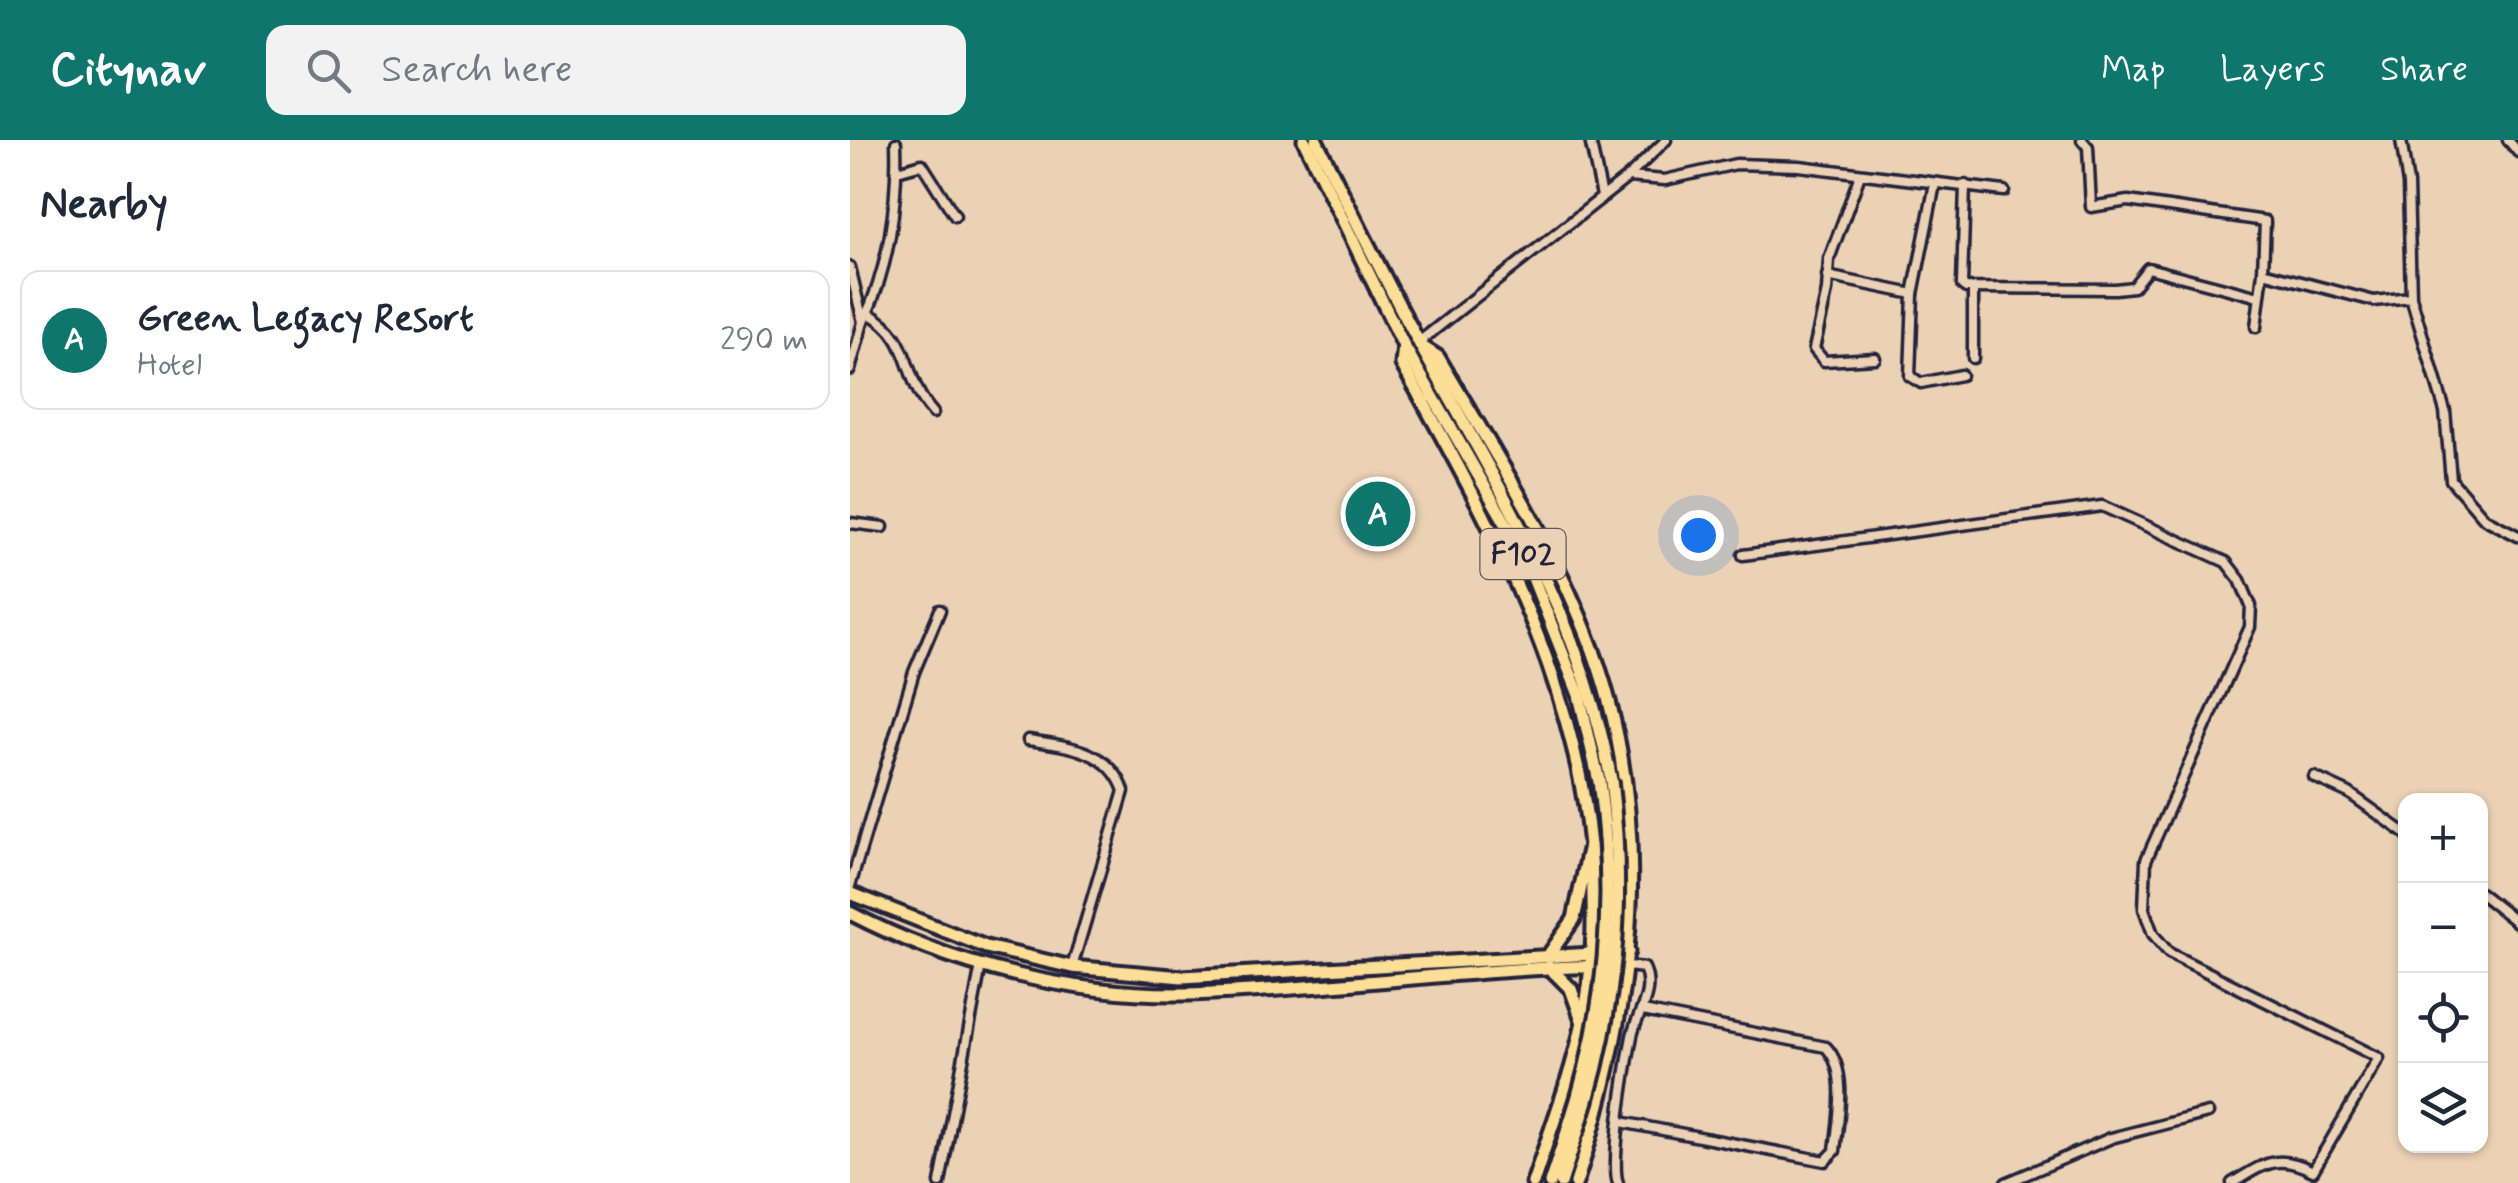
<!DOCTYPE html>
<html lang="en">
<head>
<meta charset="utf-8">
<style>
  :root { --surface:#fff; --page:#f2f2f3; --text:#1f2937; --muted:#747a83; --line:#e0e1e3; --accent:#0f766e }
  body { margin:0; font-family:Mynerve,sans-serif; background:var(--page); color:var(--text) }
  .controls { position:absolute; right:30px; bottom:30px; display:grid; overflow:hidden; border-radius:20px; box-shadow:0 2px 8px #0004 }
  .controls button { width:90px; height:90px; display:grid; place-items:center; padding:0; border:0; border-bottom:2px solid var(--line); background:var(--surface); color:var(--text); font:50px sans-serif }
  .you { position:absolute; left:848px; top:395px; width:35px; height:35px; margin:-25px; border:8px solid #fff; border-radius:50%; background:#1a73e8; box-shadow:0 0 0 15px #1a73e833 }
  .badge { display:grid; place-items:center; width:65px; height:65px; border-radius:50%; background:var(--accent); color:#fff; font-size:32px; font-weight:700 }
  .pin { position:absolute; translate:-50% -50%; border:5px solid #fff; box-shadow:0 2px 10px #0006 }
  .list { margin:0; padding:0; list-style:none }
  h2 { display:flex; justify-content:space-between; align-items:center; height:130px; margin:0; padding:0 40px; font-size:42px }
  h2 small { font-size:32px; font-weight:400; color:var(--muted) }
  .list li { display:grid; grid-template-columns:65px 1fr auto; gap:30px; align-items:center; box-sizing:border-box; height:140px; margin:0 20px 20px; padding:0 20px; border:2px solid var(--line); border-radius:20px }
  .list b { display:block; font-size:38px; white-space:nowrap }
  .list p { margin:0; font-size:32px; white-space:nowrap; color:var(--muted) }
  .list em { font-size:32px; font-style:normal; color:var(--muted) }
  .icon { flex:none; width:55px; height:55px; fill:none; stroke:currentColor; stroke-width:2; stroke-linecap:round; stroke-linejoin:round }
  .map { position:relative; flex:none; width:1668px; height:1043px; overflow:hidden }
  header { display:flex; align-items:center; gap:60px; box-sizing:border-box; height:140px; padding:0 50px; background:var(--accent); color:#fff }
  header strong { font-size:48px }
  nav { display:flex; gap:55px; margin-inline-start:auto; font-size:35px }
  .search { width:700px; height:90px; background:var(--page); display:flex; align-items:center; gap:25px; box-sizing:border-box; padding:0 35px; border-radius:20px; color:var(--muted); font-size:38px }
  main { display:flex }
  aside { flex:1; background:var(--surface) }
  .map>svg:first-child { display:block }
</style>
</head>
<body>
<header>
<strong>Citynav</strong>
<div class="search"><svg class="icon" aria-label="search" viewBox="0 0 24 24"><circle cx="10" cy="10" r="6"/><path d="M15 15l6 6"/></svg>Search here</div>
<nav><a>Map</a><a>Layers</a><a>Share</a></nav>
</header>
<main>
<aside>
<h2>Nearby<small></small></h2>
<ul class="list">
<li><span class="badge">A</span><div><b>Green Legacy Resort</b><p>Hotel</p></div><em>290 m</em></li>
</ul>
</aside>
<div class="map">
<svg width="1668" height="1043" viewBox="0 0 1668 1043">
  <rect width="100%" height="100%" fill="#ecd2b4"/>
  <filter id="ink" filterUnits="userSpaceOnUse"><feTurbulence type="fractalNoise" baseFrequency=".01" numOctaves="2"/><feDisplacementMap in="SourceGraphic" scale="20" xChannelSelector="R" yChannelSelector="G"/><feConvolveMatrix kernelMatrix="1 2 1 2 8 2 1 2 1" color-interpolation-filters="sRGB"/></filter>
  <g filter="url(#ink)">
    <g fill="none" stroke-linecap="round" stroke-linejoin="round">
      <g stroke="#22223b" stroke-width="15">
        <g id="minor">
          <path d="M 740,0 L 752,56"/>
          <path d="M 1232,0 L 1238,7 L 1241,67 L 1278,61 L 1415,81 L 1413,132"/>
          <path d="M 1551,0 L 1558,44 L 1561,157 L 1595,271 L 1601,340 L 1635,379 L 1668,396"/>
          <path d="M 1658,0 L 1668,12"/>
          <path d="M 47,31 L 72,24 L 105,76"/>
          <path d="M 1010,35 L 979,119 L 977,151 L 964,209 L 974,221 L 1025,218"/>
          <path d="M 778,37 L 815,40 L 886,24 L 949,26 L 1154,51"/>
          <path d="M 1115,45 L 1112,145 L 1116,148 L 1265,149 L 1283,147 L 1298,128 L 1409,157"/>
          <path d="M 0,127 L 13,182 L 0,230"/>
          <path d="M 977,136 L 1063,154 L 1060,236 L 1071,243 L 1111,235"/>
          <path d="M 1063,154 L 1085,44"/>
          <path d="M 18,173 C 65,199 51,238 83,273"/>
          <path d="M 13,182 C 39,129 48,62 46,3"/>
          <path d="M 1406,187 L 1413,132 L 1524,161 L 1561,157"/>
          <path d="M 571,206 L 574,198 L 778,37 L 816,0"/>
          <path d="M 1123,218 L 1123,150"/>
          <path d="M 0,383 L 33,387"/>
          <path d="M 893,415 L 1252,366 L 1376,422 L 1390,440 L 1401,466 L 1400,487 L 1296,720 L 1294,769 L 1303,794 L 1319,813 L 1529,918 L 1463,1031 C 1426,1012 1413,1025 1382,1043"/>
          <path d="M 178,600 C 216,606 260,609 274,651 L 222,827"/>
          <path d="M 1464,637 L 1499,653 L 1556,694"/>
          <path d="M 0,746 L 64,532 L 90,470"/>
          <path d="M 1630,753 L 1668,783"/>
          <path d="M 771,982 L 975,1021 L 985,1011 C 988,980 999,931 976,907 L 793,871"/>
          <path d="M 90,1043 L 131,825"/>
          <path d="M 768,1043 C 760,1023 777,922 782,896 C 787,874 805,852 794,828 L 777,826"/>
          <path d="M 1156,1043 L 1261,998 L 1358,973"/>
        </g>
      </g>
      <g stroke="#22223b" stroke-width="19">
        <g id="primary">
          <path d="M 554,206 L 552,224 C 664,424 768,615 738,853 C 729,918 703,981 683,1043"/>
          <path d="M 571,206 L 588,217 C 641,307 698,395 736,492 C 808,672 785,864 726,1043"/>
        </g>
      </g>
      <g stroke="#22223b" stroke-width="19">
        <g id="trunk">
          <path d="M 454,0 L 554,206 L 674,415 L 729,555 L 749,641"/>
          <path d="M 466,0 C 501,70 535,141 573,210 C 652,353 731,477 761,640"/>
          <path d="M 0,753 L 136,807 L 222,827 L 332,837 L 778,812"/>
          <path d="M 0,773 C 101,826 223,856 337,854 C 484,850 630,826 777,826"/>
          <path d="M 700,813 L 724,779 L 740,705"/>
          <path d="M 699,827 L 721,849 L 732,880"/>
          <path d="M 700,1043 L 718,989"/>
          <path d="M 711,1043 L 727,993"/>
        </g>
      </g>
      <use href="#minor" stroke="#ecd2b4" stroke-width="8"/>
      <use href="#primary" stroke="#fdde96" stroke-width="11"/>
      <use href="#trunk" stroke="#fdde96" stroke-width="11"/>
      <g stroke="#22223b" stroke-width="19" stroke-linecap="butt">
        <g id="trunk-bridge">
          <path d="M 718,989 C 756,873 766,762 749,641"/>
          <path d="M 727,993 C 766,875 776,763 761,640"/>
        </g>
      </g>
      <use href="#trunk-bridge" stroke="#fdde96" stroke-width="11"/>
    </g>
  </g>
  <g text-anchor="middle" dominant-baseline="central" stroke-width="8" stroke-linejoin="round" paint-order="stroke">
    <rect fill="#ecd2b4" stroke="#5f575f" stroke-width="2.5" x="630.5" y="389" width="85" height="50" rx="8"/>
    <g font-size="30" font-weight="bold" fill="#22223b">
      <text x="673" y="414">F102</text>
    </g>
  </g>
</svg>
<div class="controls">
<button>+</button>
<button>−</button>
<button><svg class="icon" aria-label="locate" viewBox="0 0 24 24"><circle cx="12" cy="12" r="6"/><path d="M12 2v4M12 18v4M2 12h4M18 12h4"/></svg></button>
<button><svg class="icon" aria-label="layers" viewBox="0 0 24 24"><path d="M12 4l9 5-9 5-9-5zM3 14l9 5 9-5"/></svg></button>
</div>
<div class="you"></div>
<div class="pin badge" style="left:528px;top:374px">A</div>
</div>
</main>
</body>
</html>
